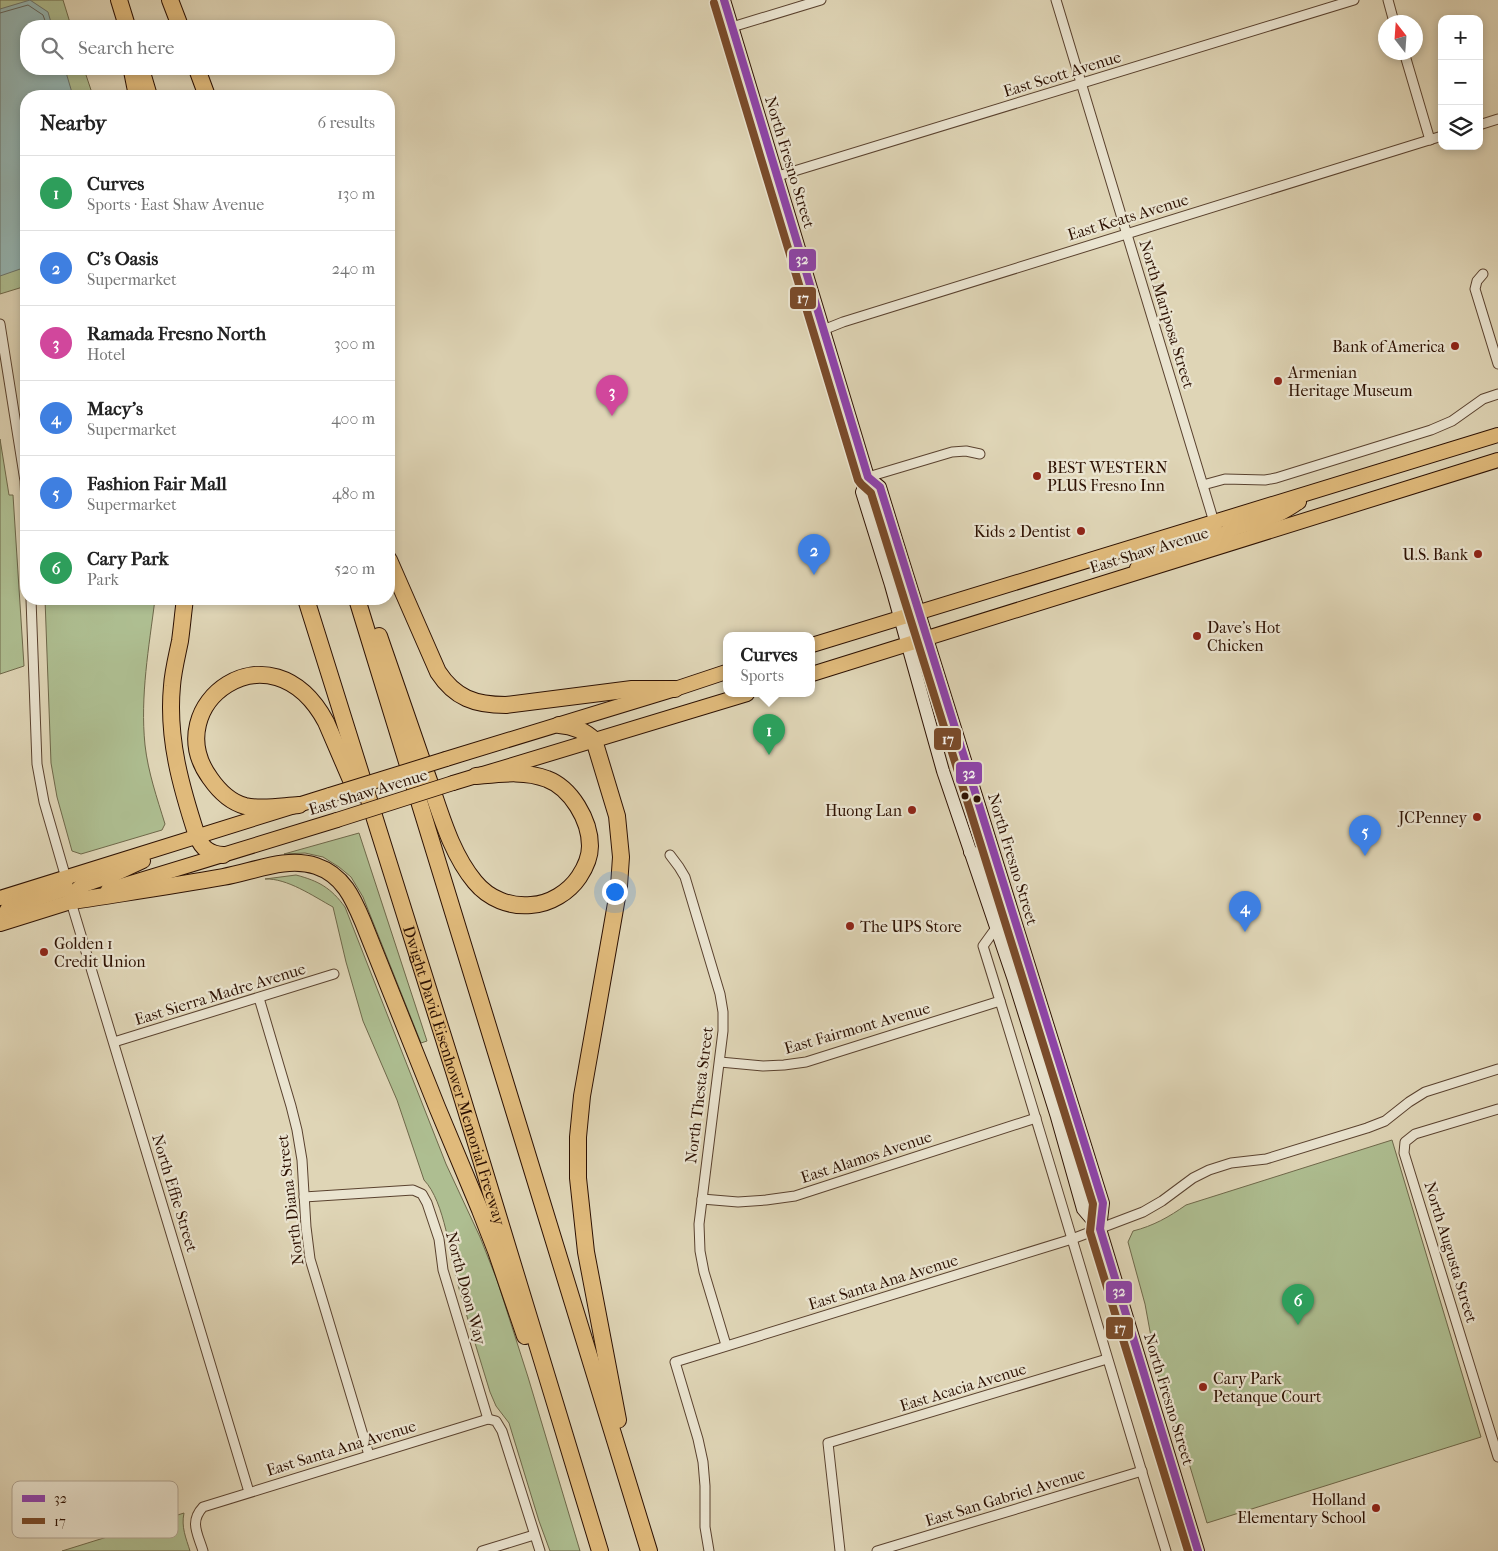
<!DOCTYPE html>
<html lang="en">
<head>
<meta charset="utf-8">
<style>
  :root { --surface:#fff; --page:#f2f2f2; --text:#222; --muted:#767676; --line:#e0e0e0; --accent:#b45309 }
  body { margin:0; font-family:"IM FELL French Canon",serif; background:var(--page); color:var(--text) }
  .controls { position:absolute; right:15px; top:15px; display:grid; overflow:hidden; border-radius:10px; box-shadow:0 2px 8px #0003 }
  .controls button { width:45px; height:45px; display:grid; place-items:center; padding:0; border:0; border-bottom:1px solid var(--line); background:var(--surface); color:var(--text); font:25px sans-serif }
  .compass { position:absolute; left:1378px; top:15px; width:45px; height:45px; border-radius:50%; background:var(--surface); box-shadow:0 2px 8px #0003; rotate:343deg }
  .you { position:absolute; left:614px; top:891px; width:18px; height:18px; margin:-12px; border:4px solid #fff; border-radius:50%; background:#1a73e8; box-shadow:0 0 0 8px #1a73e833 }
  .badge { display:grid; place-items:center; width:32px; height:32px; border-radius:50%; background:var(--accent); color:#fff; font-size:16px; font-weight:700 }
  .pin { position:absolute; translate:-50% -41px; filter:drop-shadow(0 1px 2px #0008) }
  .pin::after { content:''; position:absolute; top:26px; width:18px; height:15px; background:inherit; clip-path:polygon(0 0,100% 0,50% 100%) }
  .popup { position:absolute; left:723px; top:632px; width:92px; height:65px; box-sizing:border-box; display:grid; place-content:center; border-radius:10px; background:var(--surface); filter:drop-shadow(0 1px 4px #0005); font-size:16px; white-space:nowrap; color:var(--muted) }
  .popup b { font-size:19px; color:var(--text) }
  .popup::after { content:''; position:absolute; left:50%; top:100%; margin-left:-10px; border:10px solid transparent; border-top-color:var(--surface) }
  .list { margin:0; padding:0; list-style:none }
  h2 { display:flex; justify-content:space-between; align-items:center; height:65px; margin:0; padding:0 20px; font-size:21px }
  h2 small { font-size:16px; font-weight:400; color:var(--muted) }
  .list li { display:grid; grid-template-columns:32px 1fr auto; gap:15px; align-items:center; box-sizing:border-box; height:75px; padding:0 20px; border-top:1px solid var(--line) }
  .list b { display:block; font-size:19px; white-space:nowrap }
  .list p { margin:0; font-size:16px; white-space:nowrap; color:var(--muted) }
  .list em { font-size:16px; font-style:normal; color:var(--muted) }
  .icon { flex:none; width:28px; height:28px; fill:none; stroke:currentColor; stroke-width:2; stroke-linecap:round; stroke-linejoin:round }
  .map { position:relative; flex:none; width:1498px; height:1551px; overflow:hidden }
  .search { position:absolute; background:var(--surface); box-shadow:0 2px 8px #0003; left:20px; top:20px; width:375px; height:55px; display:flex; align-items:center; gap:12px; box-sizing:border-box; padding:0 18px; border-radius:20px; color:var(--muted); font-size:19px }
  .panel { position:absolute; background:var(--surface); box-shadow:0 2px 8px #0003; left:20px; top:90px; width:375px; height:515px; border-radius:20px }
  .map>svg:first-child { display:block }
</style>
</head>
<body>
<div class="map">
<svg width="1498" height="1551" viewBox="0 0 1498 1551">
  <rect width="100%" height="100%" fill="#dfd5b6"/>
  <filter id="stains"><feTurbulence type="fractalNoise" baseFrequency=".004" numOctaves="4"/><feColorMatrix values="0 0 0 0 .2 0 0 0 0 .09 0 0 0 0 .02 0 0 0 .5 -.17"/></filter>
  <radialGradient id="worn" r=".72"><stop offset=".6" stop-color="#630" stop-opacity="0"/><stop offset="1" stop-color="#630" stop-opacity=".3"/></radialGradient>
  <g fill="#aebe91" stroke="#6e684a">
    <path d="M 0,0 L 63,0 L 71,26 L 26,26 L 26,69 L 84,69 L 93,96 L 26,96 L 26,286 L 0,294 Z"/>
    <path d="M 0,439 L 9,495 L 13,495 L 24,666 L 0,674 Z"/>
    <path d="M 45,599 L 155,599 C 149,647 140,696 145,745 C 148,772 157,798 165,824 L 162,830 L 81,854 L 72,851 L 57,797 L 51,763 Z"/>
    <path d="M 359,833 L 427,1041 L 421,1043 L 363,897 L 351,877 L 339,867 L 323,857 L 305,853 L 284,854 Z"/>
    <path d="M 296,875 C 319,881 331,888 345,907 L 446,1164 L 480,1237 L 497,1280 L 528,1377 L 580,1551 L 550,1551 L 539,1521 L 509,1423 L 496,1406 L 490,1392 C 479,1356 468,1321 458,1285 C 450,1256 445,1202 424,1180 L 397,1100 L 363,1021 L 346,962 L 333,907 C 313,896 287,878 265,879 Z"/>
    <path d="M 1392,1140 L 1481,1437 L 1207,1523 L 1179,1430 L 1166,1401 L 1158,1375 L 1145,1304 L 1128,1242 L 1133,1231 C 1153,1226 1169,1217 1186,1205 Z"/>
    <path d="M 184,1513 C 181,1527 186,1538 190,1551 L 62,1551 Z"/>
  </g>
  <path fill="#95b7b5" stroke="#6b756d" d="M 30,0 L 48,12 L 52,26 L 26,26 L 26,69 L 65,69 L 73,96 L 26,96 L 26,267 L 0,276 L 0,9 Z"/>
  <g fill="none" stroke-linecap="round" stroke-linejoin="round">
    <path stroke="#61645c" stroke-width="1" d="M 0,13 L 28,5 L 43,15 L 47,26"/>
    <g stroke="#5a422f" stroke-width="11">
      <g id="minor">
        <path d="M 1056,0 L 1214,522"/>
        <path d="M 1388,0 L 1394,22"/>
        <path d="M 732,27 L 821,0"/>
        <path d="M 1404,52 L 1430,140"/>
        <path d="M 1479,125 L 1498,119"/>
        <path d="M 778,176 L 1354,0"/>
        <path d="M 1483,274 L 1477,281 L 1475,289 L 1498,364"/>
        <path d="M 0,324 L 25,481 L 26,503"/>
        <path d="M 823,330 L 843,322 L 1442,136"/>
        <path d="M 868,477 L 952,452 L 966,451 L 980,454"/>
        <path d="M 1203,485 L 1225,479 L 1265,480 L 1276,478 L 1431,430 L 1452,421 L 1483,399 L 1498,394"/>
        <path d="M 31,599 L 37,764 L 44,802 L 66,878"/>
        <path d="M 670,855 L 679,867 L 685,877 L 720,994 L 723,1012 L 723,1031 L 699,1224 L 700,1251 L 704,1272 L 726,1345"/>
        <path d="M 71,902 L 249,1492"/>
        <path d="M 996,928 L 983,946 C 1046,1147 1104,1350 1166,1551"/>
        <path d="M 259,998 L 291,1106 L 297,1130 L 302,1160 L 306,1227 L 310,1259 L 369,1455"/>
        <path d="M 114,1042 L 334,974"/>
        <path d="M 720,1062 L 763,1066 L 784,1065 L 806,1062 L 1000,1001"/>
        <path d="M 1498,1109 L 1415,1134 L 1405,1142 L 1404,1153 L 1498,1457"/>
        <path d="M 304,1197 L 413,1190 L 422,1194 L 427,1203 L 439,1239 L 443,1270 L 488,1419"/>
        <path d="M 702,1199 L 738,1202 L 766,1200 L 795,1196 L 1036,1118"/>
        <path d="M 203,1551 C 198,1534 189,1522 203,1507 L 488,1419 L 496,1421 L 502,1431 L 540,1551"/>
        <path d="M 482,1551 L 534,1535"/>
        <path d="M 709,1551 L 705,1527 L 705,1486 L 703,1462 L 698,1439 L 675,1362 L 1072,1239 L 1143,1212 L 1162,1201 L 1193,1178 L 1209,1170 L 1231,1163 L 1266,1159 L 1367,1128 L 1385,1121 L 1409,1102 L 1425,1092 L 1498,1069"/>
        <path d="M 840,1551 L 828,1443 L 1107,1359"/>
        <path d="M 877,1551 L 1142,1471"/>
      </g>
    </g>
    <g stroke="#2d1102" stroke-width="14">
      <g id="secondary">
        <path d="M 724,0 L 868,477 L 880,487 L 896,539 L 1103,1203 L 1100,1229 L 1198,1551"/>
        <path d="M 868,477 L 862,492 L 891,585 L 943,771 L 1013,977 L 1057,1117 L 1083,1209 L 1100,1229"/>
        <path d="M 970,852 L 981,855 L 984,860 L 999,900 L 1011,910"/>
      </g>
    </g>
    <g stroke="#2d1102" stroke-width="16">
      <g id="primary">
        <path d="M 1213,548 C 1219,525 1255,525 1274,516 C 1283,513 1291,507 1299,502"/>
        <path d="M 1137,568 L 1160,553 L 1208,537 C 1214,533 1215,529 1214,522"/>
        <path d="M 812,645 L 1498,435"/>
        <path d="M 812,674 L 1498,460"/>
        <path d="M 446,759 L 675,689 L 726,672"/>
        <path d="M 453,783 L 747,694"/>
        <path d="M 108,890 L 337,820"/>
        <path d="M 0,898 L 330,795"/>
        <path d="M 71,902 L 72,894 L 81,886 L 113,875 L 143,861"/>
        <path d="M 0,922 L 8,908 L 63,890 L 65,887 L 66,878"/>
        <path d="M 0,924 L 83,898"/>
      </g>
    </g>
    <g stroke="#2d1102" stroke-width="18">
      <g id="motorway">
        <path d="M 119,0 L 127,26"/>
        <path d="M 170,0 L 180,26"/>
        <path d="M 141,69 L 149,96"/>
        <path d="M 197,69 L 207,96"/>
        <path d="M 132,71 L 137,96"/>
        <path d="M 389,560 L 438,672 C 455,698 475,705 506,705 L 632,689 L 675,689"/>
        <path d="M 185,599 C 183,613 182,627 180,641 C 177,656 173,671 172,686 C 167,738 181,787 197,836 C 202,848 209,854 223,855"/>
        <path id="s1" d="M 306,599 L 458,1084 L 600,1551"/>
        <path d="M 357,599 L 649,1551"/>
        <path d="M 379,636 C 395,682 411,729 427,775 C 440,811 450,852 475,882 C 489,899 510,907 531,905 C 550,904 569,892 579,877 C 585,868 590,857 590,846 C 590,820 571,788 547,779 C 525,770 498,774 476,776"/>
        <path d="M 559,725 C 572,726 584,730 594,740 L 617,816 L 621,857 L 619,886 L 611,932 L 582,1096 L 578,1137 L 578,1178 L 586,1252 L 618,1420"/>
        <path d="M 299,805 C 282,806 262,810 245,806 C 230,802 219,791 210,778 C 157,705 271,620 326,722 L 357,794"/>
        <path d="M 73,901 C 123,893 173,886 223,877 C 253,872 286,856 316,866 C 343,875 353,898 363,922 L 437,1107 L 480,1210 L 496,1251 L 525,1336"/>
      </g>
    </g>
    <use href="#minor" stroke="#eae4d0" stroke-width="9"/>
    <use href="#secondary" stroke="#eae4d0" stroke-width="12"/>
    <use href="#primary" stroke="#e0ba7b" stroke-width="14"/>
    <use href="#motorway" stroke="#e0ba7b" stroke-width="16"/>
    <g stroke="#2d1102" stroke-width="16" stroke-linecap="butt">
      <g id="primary-bridge">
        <path d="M 330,795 L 446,759"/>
        <path d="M 337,820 L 453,783"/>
      </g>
    </g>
    <use href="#primary-bridge" stroke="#e0ba7b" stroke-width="14"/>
    <g stroke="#eae4d0" stroke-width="11">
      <path id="bus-1" d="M 724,0 L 868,477 L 880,487 L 1103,1203 L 1100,1229 L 1198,1551"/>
    </g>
    <g stroke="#eae4d0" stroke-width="11">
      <path id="bus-2" d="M 714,3 L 858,480 L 861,484 L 871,493 L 1093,1204 L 1090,1232 L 1188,1551"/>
    </g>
    <use href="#bus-1" stroke="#8e44ad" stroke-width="8"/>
    <use href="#bus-2" stroke="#7a4b2a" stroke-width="8"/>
  </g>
  <g fill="#8f2418" stroke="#eae4d0" stroke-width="2">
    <circle cx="1455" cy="346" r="5"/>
    <circle cx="1278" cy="381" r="5"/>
    <circle cx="1037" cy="476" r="5"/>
    <circle cx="1081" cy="531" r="5"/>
    <circle cx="1478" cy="554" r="5"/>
    <circle cx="1197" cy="636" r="5"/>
    <circle cx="912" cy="810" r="5"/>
    <circle cx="1477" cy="817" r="5"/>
    <circle cx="850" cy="926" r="5"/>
    <circle cx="44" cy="952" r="5"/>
    <circle cx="1203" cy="1387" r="5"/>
    <circle cx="1376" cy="1508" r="5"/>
  </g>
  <g fill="#2d1102" stroke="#eae4d0" stroke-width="2">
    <circle cx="965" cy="796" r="4.5"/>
    <circle cx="977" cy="799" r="4.5"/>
  </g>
  <g text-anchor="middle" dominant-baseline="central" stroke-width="4.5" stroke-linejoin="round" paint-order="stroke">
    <g font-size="16" fill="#2d1102" stroke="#eae4d0">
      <text transform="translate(1062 74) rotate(-17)">East Scott Avenue</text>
      <text transform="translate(790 162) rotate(73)">North Fresno Street</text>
      <text transform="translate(1128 217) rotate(-17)">East Keats Avenue</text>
      <text transform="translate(1167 314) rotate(73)">North Mariposa Street</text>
      <text transform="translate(1149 550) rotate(-17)">East Shaw Avenue</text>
      <text transform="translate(368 792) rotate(-17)">East Shaw Avenue</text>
      <text transform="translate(1013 859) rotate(73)">North Fresno Street</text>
      <text transform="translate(220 994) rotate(-17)">East Sierra Madre Avenue</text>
      <text transform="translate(857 1028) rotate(-16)">East Fairmont Avenue</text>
      <text stroke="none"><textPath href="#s1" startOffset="499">Dwight David Eisenhower Memorial Freeway</textPath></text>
      <text transform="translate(699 1095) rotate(-83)">North Thesta Street</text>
      <text transform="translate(866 1157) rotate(-18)">East Alamos Avenue</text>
      <text transform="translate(175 1193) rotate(73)">North Effie Street</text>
      <text transform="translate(290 1200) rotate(-97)">North Diana Street</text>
      <text transform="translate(1451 1252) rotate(73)">North Augusta Street</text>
      <text transform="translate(883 1282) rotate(-17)">East Santa Ana Avenue</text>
      <text transform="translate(466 1288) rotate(75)">North Doon Way</text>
      <text transform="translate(963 1387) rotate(-17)">East Acacia Avenue</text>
      <text transform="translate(1169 1399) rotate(73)">North Fresno Street</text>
      <text transform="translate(341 1448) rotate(-17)">East Santa Ana Avenue</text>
      <text transform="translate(1005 1497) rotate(-17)">East San Gabriel Avenue</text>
    </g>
    <g font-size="16" fill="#2d1102" stroke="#eae4d0" text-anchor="end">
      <text x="1445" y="346">Bank of America</text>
      <text x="1288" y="372" text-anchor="start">Armenian<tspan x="1288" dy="18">Heritage Museum</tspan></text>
      <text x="1047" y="467" text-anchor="start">BEST WESTERN<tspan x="1047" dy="18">PLUS Fresno Inn</tspan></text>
      <text x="1071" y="531">Kids 2 Dentist</text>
      <text x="1468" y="554">U.S. Bank</text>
      <text x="1207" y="627" text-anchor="start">Dave's Hot<tspan x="1207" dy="18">Chicken</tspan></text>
      <text x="902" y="810">Huong Lan</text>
      <text x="1467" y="817">JCPenney</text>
      <text x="860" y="926" text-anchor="start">The UPS Store</text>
      <text x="54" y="943" text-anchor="start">Golden 1<tspan x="54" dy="18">Credit Union</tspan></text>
      <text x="1213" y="1378" text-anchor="start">Cary Park<tspan x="1213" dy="18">Petanque Court</tspan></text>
      <text x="1366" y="1499">Holland<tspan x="1366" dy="18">Elementary School</tspan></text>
    </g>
  </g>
  <rect x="12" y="1481" width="166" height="57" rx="8" fill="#eae4d0" stroke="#b1a592" stroke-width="1"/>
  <rect x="22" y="1495" width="23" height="7" fill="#8e44ad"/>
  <rect x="22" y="1518" width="23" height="6" fill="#7a4b2a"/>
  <g font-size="14" fill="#2d1102">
    <text x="54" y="1503">32</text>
    <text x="54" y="1526">17</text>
  </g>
  <g stroke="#eae4d0" stroke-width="2">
    <rect x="788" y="248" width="29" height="24" rx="5" fill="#8e44ad"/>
    <rect x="789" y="286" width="28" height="24" rx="5" fill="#7a4b2a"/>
    <rect x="933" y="727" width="29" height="24" rx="5" fill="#7a4b2a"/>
    <rect x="955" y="761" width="28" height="24" rx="5" fill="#8e44ad"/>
    <rect x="1105" y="1280" width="28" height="24" rx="5" fill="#8e44ad"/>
    <rect x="1105" y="1316" width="29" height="24" rx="5" fill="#7a4b2a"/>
  </g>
  <g font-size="14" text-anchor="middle" font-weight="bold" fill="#fff">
    <text x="802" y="264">32</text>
    <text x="803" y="303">17</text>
    <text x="948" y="744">17</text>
    <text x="969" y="778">32</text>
    <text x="1119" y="1296">32</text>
    <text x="1120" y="1333">17</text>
  </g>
  <rect width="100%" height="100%" filter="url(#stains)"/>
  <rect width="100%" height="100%" fill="url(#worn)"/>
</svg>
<div class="controls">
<button>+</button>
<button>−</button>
<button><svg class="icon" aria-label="layers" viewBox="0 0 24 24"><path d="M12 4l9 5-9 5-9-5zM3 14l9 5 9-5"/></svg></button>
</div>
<svg class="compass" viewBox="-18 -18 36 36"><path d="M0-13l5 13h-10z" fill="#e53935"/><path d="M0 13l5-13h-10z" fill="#767676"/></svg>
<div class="you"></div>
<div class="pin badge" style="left:769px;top:755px;background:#2e9e5b">1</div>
<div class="popup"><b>Curves</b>Sports</div>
<div class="pin badge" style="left:814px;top:575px;background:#3f7fe0">2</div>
<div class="pin badge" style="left:612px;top:416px;background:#d1479c">3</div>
<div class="pin badge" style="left:1245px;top:932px;background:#3f7fe0">4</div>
<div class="pin badge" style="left:1365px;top:856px;background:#3f7fe0">5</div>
<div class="pin badge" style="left:1298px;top:1325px;background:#2e9e5b">6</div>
<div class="search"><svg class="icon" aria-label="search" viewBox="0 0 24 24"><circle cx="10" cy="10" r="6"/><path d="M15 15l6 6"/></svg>Search here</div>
<section class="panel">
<h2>Nearby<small>6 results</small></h2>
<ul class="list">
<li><span class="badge" style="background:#2e9e5b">1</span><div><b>Curves</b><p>Sports · East Shaw Avenue</p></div><em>130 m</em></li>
<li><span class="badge" style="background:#3f7fe0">2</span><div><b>C's Oasis</b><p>Supermarket</p></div><em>240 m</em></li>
<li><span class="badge" style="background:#d1479c">3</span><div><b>Ramada Fresno North</b><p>Hotel</p></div><em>300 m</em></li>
<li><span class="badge" style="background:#3f7fe0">4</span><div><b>Macy's</b><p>Supermarket</p></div><em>400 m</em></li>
<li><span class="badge" style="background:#3f7fe0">5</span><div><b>Fashion Fair Mall</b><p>Supermarket</p></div><em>480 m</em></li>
<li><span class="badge" style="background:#2e9e5b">6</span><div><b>Cary Park</b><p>Park</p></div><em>520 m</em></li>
</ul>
</section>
</div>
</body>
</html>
